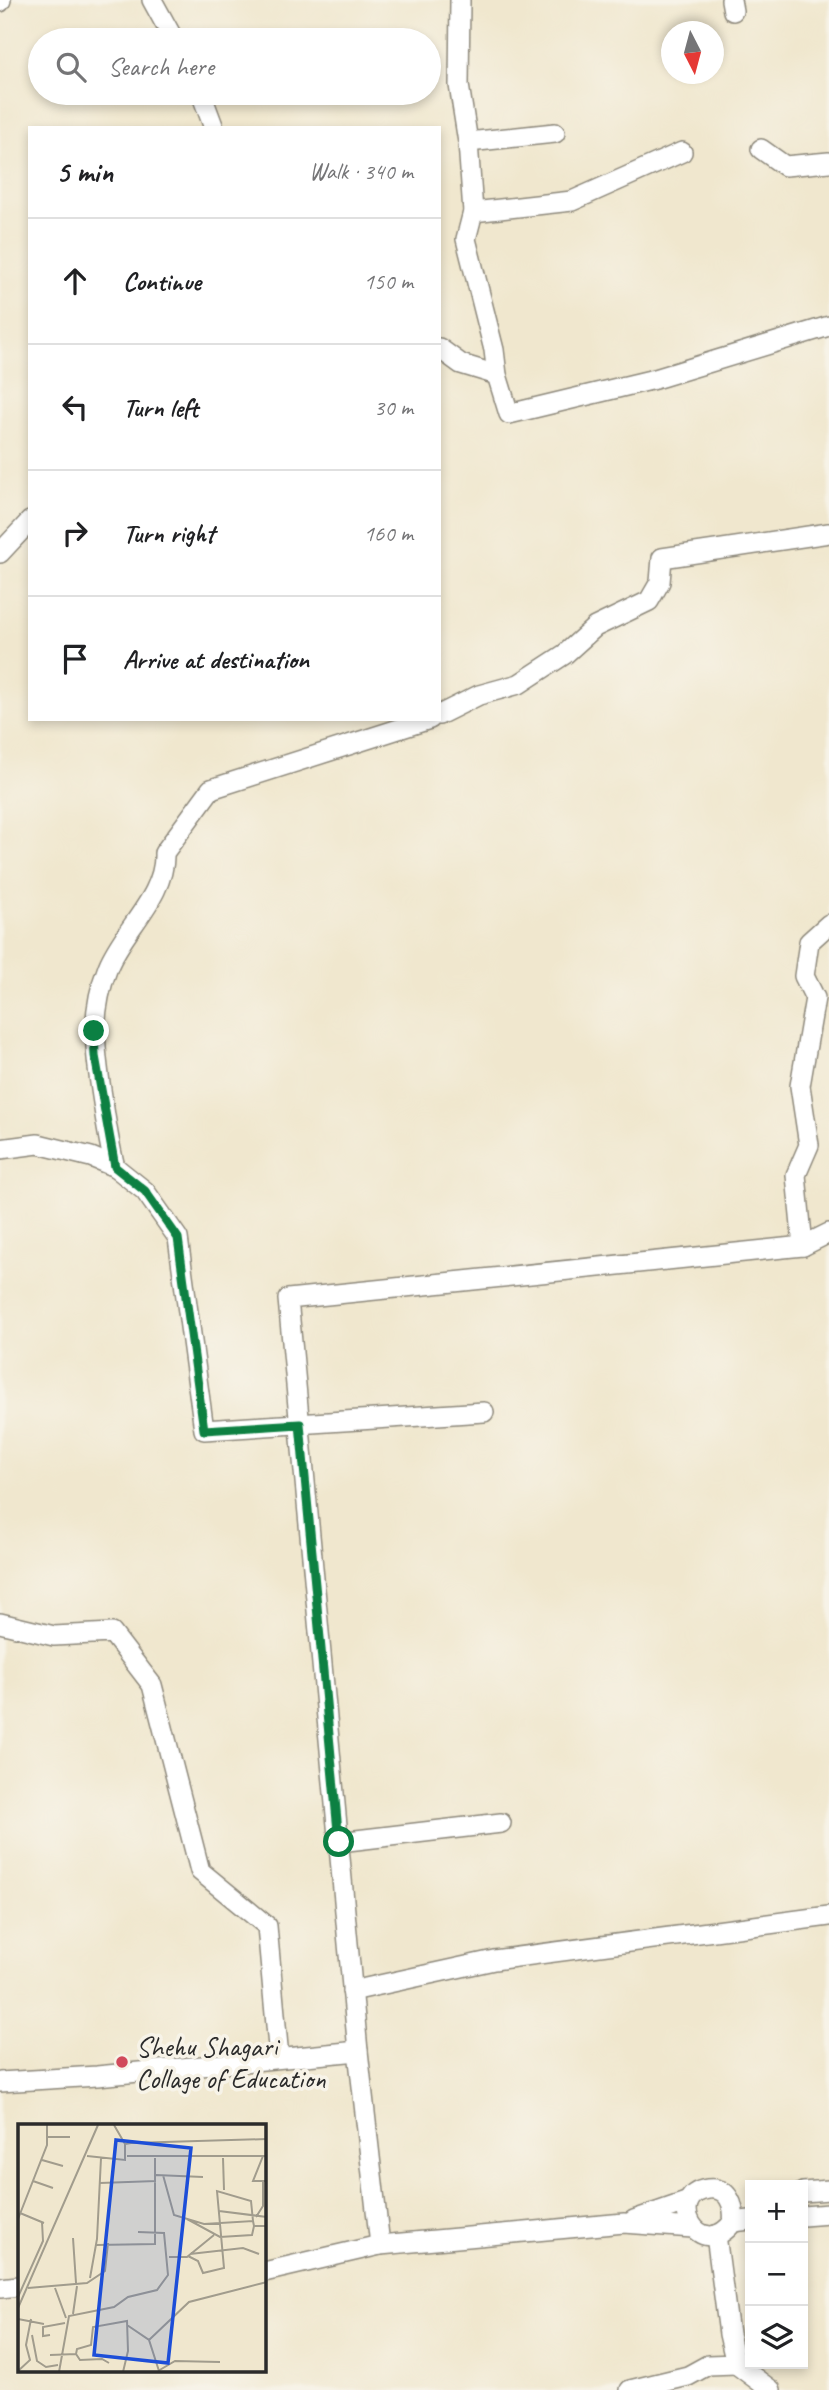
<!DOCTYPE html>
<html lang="en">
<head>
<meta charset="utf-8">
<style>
  :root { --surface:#fff; --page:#f6f6f6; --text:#202124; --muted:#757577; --line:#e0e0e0 }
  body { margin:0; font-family:Caveat,sans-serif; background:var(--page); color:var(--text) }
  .controls { position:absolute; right:21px; bottom:21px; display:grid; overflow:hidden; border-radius:0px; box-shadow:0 4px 10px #0003 }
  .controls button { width:63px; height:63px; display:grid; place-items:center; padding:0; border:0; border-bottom:2px solid var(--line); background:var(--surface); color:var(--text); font:35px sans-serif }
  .compass { position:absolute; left:661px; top:21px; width:63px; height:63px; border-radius:50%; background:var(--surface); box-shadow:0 4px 10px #0003; rotate:174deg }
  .stop { position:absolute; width:21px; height:21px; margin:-16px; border:5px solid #0b8043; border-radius:50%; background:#fff }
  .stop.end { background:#0b8043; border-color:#fff; box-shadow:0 2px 7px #0008 }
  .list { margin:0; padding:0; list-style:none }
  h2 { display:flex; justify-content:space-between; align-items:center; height:91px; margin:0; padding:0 28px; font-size:30px }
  h2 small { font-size:23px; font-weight:400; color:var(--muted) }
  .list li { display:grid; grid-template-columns:46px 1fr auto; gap:21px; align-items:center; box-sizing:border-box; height:126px; padding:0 28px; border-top:2px solid var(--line) }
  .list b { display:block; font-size:26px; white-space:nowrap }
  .list em { font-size:23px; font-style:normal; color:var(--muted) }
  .icon { flex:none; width:38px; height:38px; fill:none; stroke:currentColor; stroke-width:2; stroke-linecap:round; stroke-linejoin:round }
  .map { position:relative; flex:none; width:829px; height:2390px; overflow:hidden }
  .search { position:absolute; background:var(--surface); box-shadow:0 4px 10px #0003; left:28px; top:28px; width:413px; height:77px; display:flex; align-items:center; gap:18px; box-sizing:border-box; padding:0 24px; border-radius:38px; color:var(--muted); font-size:26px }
  .panel { position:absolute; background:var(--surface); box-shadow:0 4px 10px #0003; left:28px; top:126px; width:413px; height:595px; border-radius:0px }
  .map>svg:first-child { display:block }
</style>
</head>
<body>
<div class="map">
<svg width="829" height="2390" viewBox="0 0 829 2390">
  <rect width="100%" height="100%" fill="#f7f3e8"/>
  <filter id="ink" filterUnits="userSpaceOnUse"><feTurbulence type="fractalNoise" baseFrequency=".0143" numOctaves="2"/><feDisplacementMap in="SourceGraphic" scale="14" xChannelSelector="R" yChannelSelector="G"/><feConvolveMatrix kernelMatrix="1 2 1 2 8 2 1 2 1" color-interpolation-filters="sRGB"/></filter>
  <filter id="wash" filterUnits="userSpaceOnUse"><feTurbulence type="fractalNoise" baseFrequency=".00686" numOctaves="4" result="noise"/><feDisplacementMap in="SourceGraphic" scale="28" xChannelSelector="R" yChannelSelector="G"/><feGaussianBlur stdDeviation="1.57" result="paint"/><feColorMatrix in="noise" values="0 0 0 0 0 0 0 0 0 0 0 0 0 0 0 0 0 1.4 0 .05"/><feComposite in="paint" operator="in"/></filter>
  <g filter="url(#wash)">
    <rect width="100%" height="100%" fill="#f0e7ce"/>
  </g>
  <g filter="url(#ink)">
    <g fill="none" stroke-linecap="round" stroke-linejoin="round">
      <g stroke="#8e897c" stroke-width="22">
        <g id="minor">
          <path d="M 152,0 L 174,40"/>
          <path d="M 460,0 L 459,85 L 468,142 L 473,212 L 466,239 L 494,350 L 497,375 L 509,414 L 655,379 L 829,326"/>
          <path d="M 731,0 L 733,11"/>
          <path d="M 0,2 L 1,0"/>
          <path d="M 201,93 L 214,128"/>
          <path d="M 468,142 L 555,133"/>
          <path d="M 761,149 L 785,166 L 829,162"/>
          <path d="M 473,212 L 572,201 L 682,152"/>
          <path d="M 439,348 L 461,364 L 497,375"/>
          <path d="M 0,553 L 30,521"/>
          <path d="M 439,715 L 479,695 L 519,684 L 565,654 L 595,627 L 649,601 L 660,582 L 662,558 L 829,533"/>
          <path d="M 0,1149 L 38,1144 L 91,1157 L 115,1167 L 145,1191 L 178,1238 L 204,1430 L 484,1412"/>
          <path d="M 115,1167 C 110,1148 107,1129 104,1109 C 96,1058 88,1017 108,967 C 123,929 166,896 164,853 L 211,789 L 430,719"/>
          <path d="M 803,1246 L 796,1175 L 809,1145 L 800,1086 L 815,998 L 804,976 L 809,942 L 829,924"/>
          <path d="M 0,1623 L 54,1636 L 112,1633 L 152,1685 L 200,1871 L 267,1926 L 279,2058"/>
          <path d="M 339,1842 L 501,1823"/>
          <path d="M 352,1991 L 494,1960 L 829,1916"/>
          <path d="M 0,2082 L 97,2076 L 358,2051"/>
          <path d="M 803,2192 L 829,2190"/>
          <path d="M 803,2216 L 829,2214"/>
          <path d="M 634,2220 L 689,2201"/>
          <path d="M 733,2222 C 735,2205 728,2186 708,2189 C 663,2195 700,2265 733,2222 L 750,2220"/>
          <path d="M 380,2245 L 358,2051 L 288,1299 L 803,1246 L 829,1233"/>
          <path d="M 264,2272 L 380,2245 L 624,2223 L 693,2228"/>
          <path d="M 0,2288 L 19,2286"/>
          <path d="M 736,2364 L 771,2390"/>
          <path d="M 630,2390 L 688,2376 L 708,2365 L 736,2364 L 729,2334 L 716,2235"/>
        </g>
      </g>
      <use href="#minor" stroke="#fff" stroke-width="19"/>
    </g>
  </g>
  <g fill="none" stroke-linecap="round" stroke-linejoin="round" filter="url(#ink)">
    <path stroke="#0b8043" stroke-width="9" d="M 94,1031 L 95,1056 L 115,1167 L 145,1191 L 178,1238 L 204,1430 L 300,1424 L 339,1842"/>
  </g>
  <circle fill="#d1495b" stroke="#f7f3e8" stroke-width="2.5" cx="122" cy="2062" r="7"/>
  <g text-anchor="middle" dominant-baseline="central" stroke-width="7" stroke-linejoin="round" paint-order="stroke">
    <g font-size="28" fill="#2b2b2b" stroke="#f7f3e8" text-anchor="start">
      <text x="136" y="2046">Shehu Shagari<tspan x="136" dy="32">Collage of Education</tspan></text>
    </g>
  </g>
  <g transform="translate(18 2124)">
    <rect width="248" height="248" fill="#f0e7ce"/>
    <path fill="none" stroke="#a19c8d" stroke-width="2" d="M 96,1 L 107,20M 29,13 L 52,13M 107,31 L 107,20 L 113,19 L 249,15M 69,32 L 107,36 L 107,31M 109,32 L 249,32M 245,32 L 235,57 L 249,57M 205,34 L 206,66M 24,36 L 45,42M 138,51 L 185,53M 145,51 L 156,91 L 186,100 L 235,97 L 236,102 L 249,102M 15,57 L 35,64M 82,59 L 138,57M 201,87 L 249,93M 2,89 L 26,99M 238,93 L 245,82 L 245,57M 0,95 L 29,21 L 29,1M 169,95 L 202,113 L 234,111 L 236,102M 55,114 L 58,159M 78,121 L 137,120 L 137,34M 172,130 L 225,124 L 241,130M 170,132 L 180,137 L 185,149 L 206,144 L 199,67 L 233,77 L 235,97M 151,133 L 169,133 L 196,111M 72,154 L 79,115 L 83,34M 10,164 L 69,159 L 87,147 L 90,119M 37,164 L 48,194M 0,173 L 25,117 L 24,98M 0,184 L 80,1M 55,190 L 59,162M 0,195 L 26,200M 109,201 L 131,216 L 141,247M 14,211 L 19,237 L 28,243 L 40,241M 32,211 L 25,212 L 25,203 L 47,199M 131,216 L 171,178 L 249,158M 58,230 L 59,225 L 73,221 L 75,203 L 109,197 L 110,227 L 105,248M 32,231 L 58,230 L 62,236 L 84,235 L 91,239M 0,247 L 12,236 L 8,221 L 13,195M 140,247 L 157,237 L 202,238M 41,248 L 51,192 L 96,183 L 110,173 L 139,166 L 150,151 L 146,109 L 120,108"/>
    <path fill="#1d4ed8" fill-opacity="0.15" stroke="#1d4ed8" stroke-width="3.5" d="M 98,16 L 173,24 L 150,239 L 76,231 Z"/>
    <rect width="248" height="248" fill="none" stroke="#2b2b2b" stroke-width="3.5"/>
  </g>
</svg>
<div class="controls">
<button>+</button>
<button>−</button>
<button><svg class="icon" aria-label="layers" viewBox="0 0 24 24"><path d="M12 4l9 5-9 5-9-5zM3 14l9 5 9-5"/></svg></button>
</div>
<svg class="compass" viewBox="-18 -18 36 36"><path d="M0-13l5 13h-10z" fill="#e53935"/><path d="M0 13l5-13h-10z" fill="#757577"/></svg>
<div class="stop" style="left:339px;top:1842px"></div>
<div class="stop end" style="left:94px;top:1031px"></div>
<div class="search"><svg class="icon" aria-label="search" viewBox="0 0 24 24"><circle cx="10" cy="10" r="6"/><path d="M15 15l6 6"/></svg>Search here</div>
<section class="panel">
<h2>5 min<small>Walk · 340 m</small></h2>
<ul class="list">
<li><svg class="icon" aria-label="ahead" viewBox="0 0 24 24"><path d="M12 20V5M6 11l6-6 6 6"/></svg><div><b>Continue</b></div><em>150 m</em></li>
<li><svg class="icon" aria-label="left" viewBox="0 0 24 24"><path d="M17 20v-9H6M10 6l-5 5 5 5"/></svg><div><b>Turn left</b></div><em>30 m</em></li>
<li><svg class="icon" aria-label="right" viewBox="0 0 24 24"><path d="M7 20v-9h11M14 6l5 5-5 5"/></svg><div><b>Turn right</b></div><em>160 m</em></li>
<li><svg class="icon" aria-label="arrive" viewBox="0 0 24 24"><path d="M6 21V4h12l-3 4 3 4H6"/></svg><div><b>Arrive at destination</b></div></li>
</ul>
</section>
</div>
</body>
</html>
